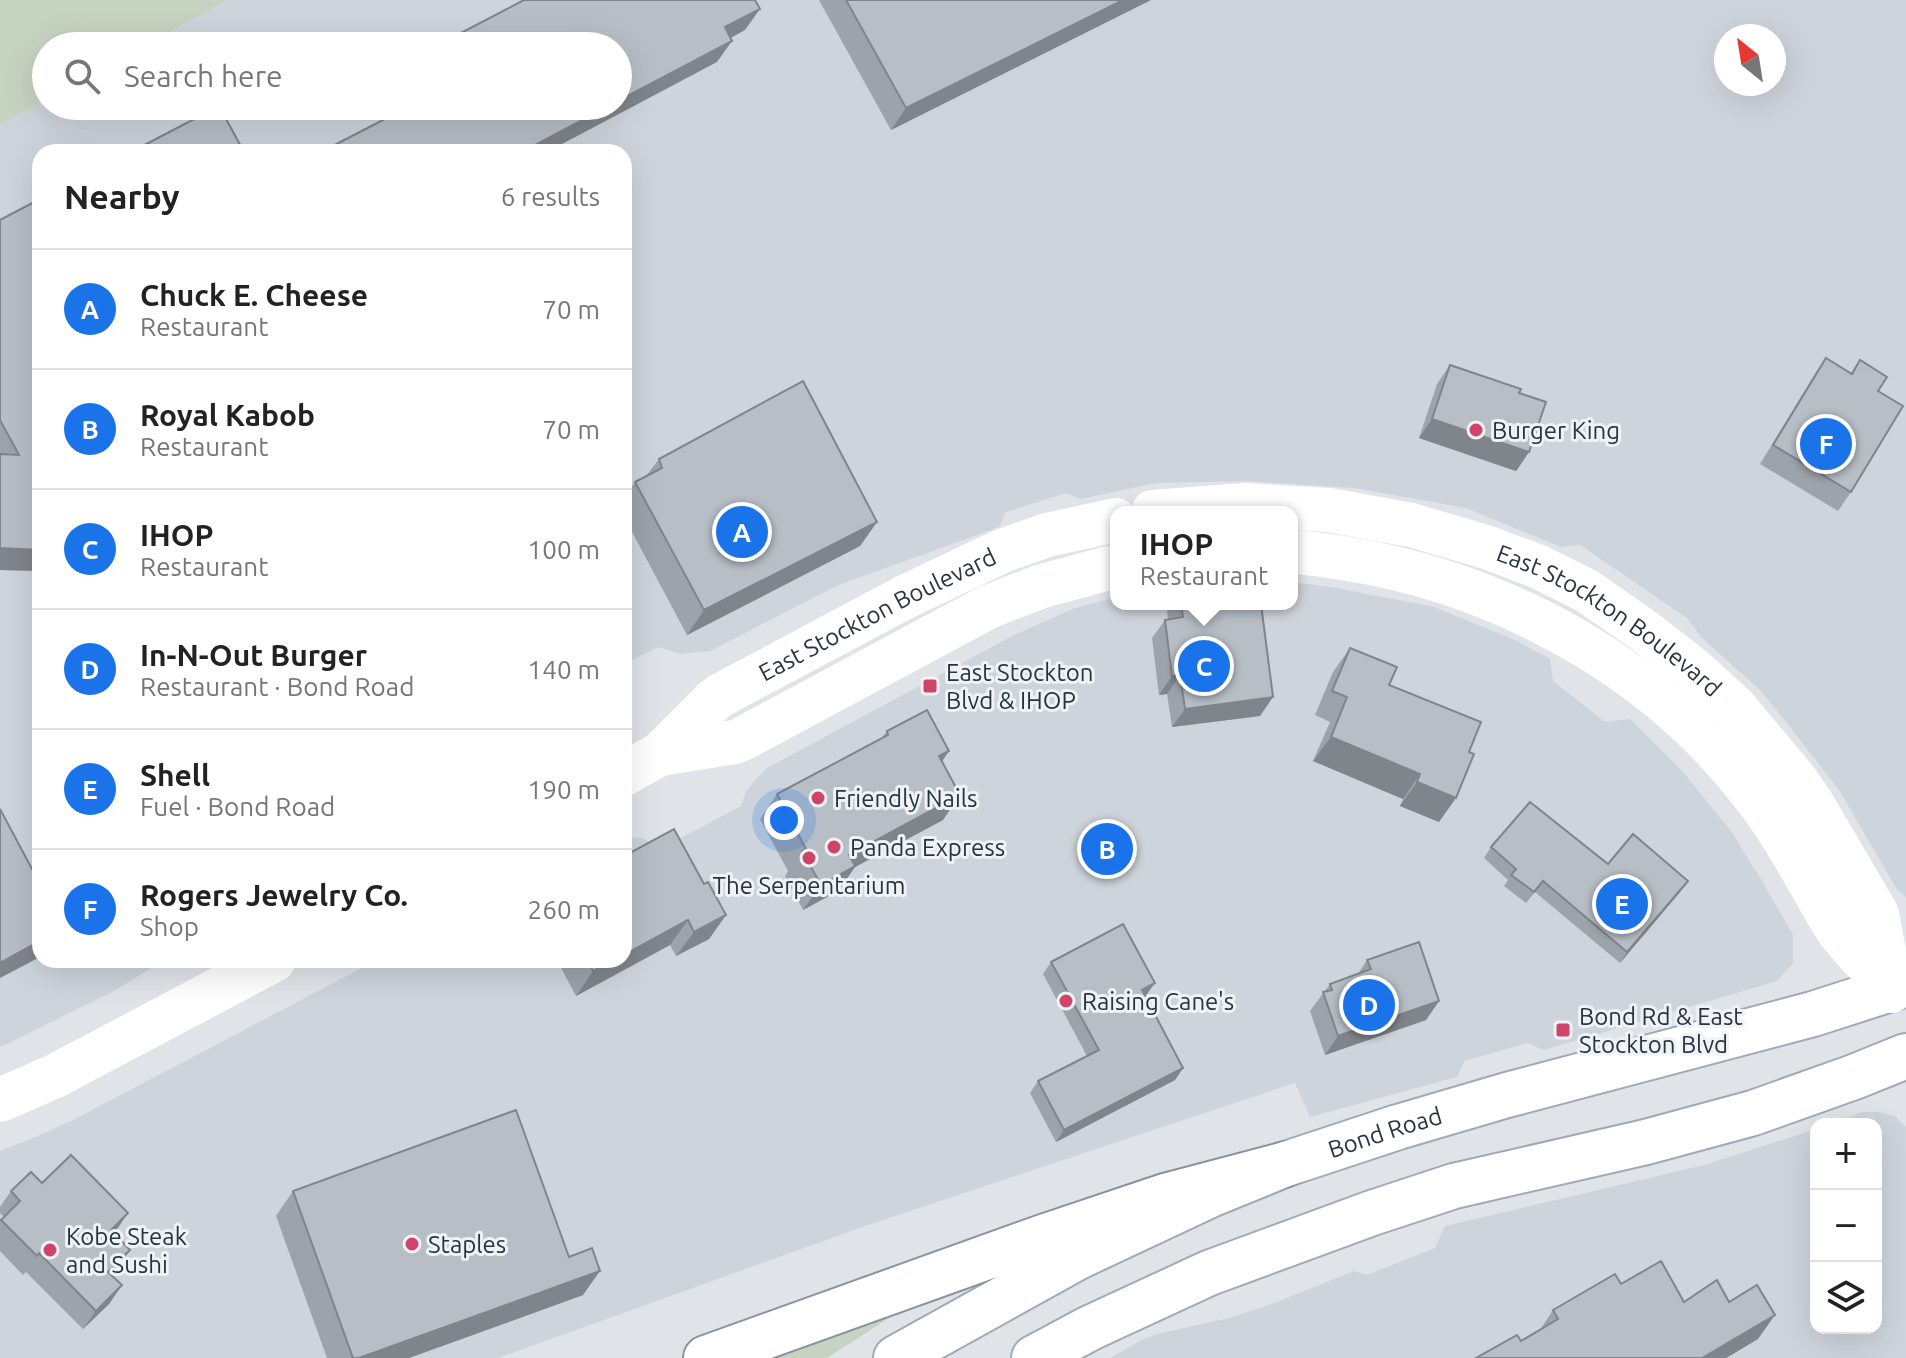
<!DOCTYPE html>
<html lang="en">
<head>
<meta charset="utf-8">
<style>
  :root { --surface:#fff; --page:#f2f2f2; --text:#222; --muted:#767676; --line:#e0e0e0; --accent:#1a73e8 }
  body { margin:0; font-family:Ubuntu,sans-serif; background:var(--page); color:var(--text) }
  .controls { position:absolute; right:24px; bottom:24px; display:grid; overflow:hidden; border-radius:16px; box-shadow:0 8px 32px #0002 }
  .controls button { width:72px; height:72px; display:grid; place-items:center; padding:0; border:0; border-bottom:2px solid var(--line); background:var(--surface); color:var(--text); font:40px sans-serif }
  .compass { position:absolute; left:1714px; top:24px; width:72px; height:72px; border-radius:50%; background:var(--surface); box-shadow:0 8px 32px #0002; rotate:330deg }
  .you { position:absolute; left:784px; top:820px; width:28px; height:28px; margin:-20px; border:6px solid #fff; border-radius:50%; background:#1a73e8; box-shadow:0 0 0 12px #1a73e833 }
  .badge { display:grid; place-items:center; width:52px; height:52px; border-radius:50%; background:var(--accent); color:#fff; font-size:26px; font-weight:700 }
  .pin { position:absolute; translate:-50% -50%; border:4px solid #fff; box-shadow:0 2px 8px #0006 }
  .popup { position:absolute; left:1110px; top:506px; width:188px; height:104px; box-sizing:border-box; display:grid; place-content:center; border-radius:16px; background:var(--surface); filter:drop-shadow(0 2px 6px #0005); font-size:26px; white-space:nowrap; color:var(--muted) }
  .popup b { font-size:30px; color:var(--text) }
  .popup::after { content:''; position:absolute; left:50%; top:100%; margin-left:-16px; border:16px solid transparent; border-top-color:var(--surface) }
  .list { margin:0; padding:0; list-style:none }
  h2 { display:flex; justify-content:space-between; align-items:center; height:104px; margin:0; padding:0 32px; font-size:34px }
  h2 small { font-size:26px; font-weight:400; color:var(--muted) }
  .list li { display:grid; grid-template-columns:52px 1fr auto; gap:24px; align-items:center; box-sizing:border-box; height:120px; padding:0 32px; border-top:2px solid var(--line) }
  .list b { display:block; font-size:30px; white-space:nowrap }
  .list p { margin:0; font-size:26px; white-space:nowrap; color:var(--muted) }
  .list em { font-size:26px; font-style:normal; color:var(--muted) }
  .icon { flex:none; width:44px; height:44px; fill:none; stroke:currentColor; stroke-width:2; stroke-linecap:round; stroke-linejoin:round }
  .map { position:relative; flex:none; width:1906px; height:1358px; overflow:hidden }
  .search { position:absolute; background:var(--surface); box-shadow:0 8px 32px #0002; left:32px; top:32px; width:600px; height:88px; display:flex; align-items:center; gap:20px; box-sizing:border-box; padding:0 28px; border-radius:44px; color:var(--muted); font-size:30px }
  .panel { position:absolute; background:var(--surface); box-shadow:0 8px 32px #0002; left:32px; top:144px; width:600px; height:824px; border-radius:24px }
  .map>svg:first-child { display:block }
</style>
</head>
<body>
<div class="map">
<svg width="1906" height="1358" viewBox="0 0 1906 1358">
  <rect width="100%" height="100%" fill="#e0e4e9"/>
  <g fill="#ced4db" fill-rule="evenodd">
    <path d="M 228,0 L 1906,0 L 1906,897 L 1898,891 L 1839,790 L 1783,718 L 1760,690 L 1702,638 L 1687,618 L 1580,545 L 1561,547 L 1466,508 L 1354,488 L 1247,481 L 1157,483 L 1080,499 L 1066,493 L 1006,512 L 999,527 L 836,586 L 710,651 L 681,654 L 658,647 L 624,664 L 624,152 L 40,152 L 40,960 L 164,960 L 114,991 L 3,1046 L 0,1046 L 0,125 L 46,99 L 46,106 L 618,106 L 618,46 L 144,46 ZM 1726,36 L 1774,36 L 1774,84 L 1726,84 Z"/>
    <path d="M 1292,582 L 1337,588 L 1434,607 L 1515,640 L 1550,659 L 1553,681 L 1605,722 L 1630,719 L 1682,771 L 1731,831 L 1764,884 L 1793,935 L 1793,963 L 1777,981 L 1544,1050 L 1527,1043 L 1465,1061 L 1457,1077 L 1310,1117 L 1295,1083 L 868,1225 L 498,1358 L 0,1358 L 0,1151 L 38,1136 L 73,1120 L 377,960 L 624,960 L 624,837 L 642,838 L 660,849 L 741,806 L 746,792 L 755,780 L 767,768 L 1012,636 L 1075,608 L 1116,597 L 1116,604 L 1292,604 Z"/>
    <path d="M 1862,1112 L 1879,1112 L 1895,1116 L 1906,1127 L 1906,1358 L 1110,1358 L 1142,1340 L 1157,1334 L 1229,1318 L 1274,1303 L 1354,1271 L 1367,1275 L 1435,1248 L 1445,1226 L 1704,1165 L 1816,1129 L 1816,1328 L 1876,1328 L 1876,1124 L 1833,1124 Z"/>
  </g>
  <g fill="#c7d3c1">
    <path d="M 0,0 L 228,0 L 144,46 L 46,46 L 46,99 L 0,125 Z"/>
    <path d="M 886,1310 L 889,1318 L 827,1358 L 750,1358 Z"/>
  </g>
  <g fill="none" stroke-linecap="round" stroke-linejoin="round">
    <g stroke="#9faab5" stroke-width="48">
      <g id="primary">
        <path id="s3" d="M 896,1358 L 1078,1257 L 1210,1195 L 1286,1164 L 1398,1127 L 1507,1095 L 1813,1014 L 1906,984"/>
        <path d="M 1034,1358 L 1090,1328 L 1209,1273 L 1372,1213 L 1454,1186 L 1646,1142 L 1753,1113 L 1854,1077 L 1906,1056"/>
      </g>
    </g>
    <g stroke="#8793a0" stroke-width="48">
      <path id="highway" d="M 706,1358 L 1043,1237 L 1165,1196 L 1286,1164"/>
    </g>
    <g stroke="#fff" stroke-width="44">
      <path id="s1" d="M 1153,512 L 1245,505 L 1329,510 L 1411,525 L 1486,547 L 1537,566 L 1587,591 L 1647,633 L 1693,669 L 1735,707 L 1795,779 L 1812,803 L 1877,914 L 1891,990"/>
      <path d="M 1292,552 C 1320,553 1348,559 1376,564 C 1521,594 1661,675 1752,793 C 1776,823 1795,857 1814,890 C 1822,904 1830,919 1839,932 C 1855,953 1875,971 1891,991"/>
      <path d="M 660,754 L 735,742 L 744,738 L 988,607 L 1039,587 L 1116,566"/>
      <path id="s2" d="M 624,774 L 660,754 L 714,700 L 721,695 L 905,597 L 1002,551 L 1047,535 L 1116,520"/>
      <path d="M 0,1100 L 55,1076 L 274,960"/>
    </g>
    <use href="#primary" stroke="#fff" stroke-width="44"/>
    <use href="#highway" stroke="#fff" stroke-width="44"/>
  </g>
  <g fill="#9da3aa">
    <path d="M 819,0 L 1151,0 L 891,130 Z"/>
    <path d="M 40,199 L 40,571 L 0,570 L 0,220 Z"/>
    <path d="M 1826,358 L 1851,373 L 1860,360 L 1878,391 L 1851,492 L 1838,511 L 1760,464 L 1813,377 Z"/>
    <path d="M 1450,365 L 1519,393 L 1529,452 L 1516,471 L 1419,438 L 1437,384 Z"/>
    <path d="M 659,459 L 877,522 L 860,546 L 687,635 L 624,517 L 624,498 L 635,482 L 646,476 Z"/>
    <path d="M 1171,604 L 1261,604 L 1260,716 L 1172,727 L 1167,694 L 1159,695 L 1152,638 L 1165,620 L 1168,619 L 1167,611 Z"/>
    <path d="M 1350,648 L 1389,685 L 1439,822 L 1400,806 L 1403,799 L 1313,761 L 1330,722 L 1315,715 L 1333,672 Z"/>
    <path d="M 887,731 L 949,751 L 942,761 L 943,820 L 855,867 L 838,891 L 803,910 L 785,876 L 788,871 L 760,819 L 777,794 L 882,738 Z"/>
    <path d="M 1491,847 L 1608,864 L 1680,892 L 1620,963 L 1535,892 L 1526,903 L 1504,886 L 1508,880 L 1484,858 Z"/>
    <path d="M 704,884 L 726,915 L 709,939 L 676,956 L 670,945 L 576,996 L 557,960 L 624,960 Z"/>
    <path d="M 1367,960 L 1439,1001 L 1426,1020 L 1325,1055 L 1310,1011 L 1330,984 L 1358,974 Z"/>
    <path d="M 1051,962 L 1147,994 L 1145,995 L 1183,1068 L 1175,1080 L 1056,1142 L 1030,1093 L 1038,1081 L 1087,1056 L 1043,974 Z"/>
    <path d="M 42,1183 L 114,1233 L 117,1268 L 111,1274 L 122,1285 L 109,1304 L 83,1329 L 26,1272 L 23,1275 L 0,1251 L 0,1221 L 4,1217 L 0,1213 L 0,1207 L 11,1191 Z"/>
    <path d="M 293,1191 L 583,1295 L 409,1358 L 327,1358 L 276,1216 Z"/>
    <path d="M 1621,1284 L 1684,1302 L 1729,1302 L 1758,1339 L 1726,1358 L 1476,1358 L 1521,1341 L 1540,1330 L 1553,1310 Z"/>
  </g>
  <g fill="#80858b">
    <path d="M 1123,0 L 1151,0 L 891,130 L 906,108 Z"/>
    <path d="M 760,9 L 745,30 L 711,49 L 725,27 Z"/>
    <path d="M 732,41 L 717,62 L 547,152 L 522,152 L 609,106 L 618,106 L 618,101 Z"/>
    <path d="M 1432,419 L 1529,452 L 1516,471 L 1419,438 Z"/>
    <path d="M 877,522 L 860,546 L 687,635 L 704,610 Z"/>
    <path d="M 0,548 L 40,550 L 40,571 L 0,570 Z"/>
    <path d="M 1180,675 L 1167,694 L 1159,695 L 1172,676 Z"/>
    <path d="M 1273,697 L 1260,716 L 1172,727 L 1185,709 Z"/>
    <path d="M 1331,737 L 1420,774 L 1403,799 L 1313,761 Z"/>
    <path d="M 949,751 L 932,776 L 939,756 Z"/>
    <path d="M 1417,782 L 1456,798 L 1439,822 L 1400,806 Z"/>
    <path d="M 960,795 L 943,820 L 855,867 L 838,891 L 803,910 L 821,885 L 849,855 Z"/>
    <path d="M 1688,881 L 1680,892 L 1620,963 L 1627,952 Z"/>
    <path d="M 726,915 L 709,939 L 676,956 L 694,932 Z"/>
    <path d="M 688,920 L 670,945 L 576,996 L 593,971 L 614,960 L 624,960 L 624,955 Z"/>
    <path d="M 40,941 L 40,957 L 0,978 L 0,963 Z"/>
    <path d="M 1155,983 L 1147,994 L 1134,1001 L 1142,990 Z"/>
    <path d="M 1439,1001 L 1426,1020 L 1325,1055 L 1338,1036 Z"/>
    <path d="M 1183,1068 L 1175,1080 L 1056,1142 L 1064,1130 Z"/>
    <path d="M 128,1213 L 115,1232 L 98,1249 L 111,1230 Z"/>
    <path d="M 130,1250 L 117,1268 L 95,1290 L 108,1272 Z"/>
    <path d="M 600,1271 L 583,1295 L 409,1358 L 359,1358 Z"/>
    <path d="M 122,1285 L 109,1304 L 83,1329 L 96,1311 Z"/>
    <path d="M 1775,1315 L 1758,1339 L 1726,1358 L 1702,1358 Z"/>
  </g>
  <g fill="#b7bec6" stroke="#80858b" stroke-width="2">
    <path d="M 524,0 L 755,0 L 760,9 L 725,27 L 732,41 L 618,101 L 618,46 L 436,46 Z"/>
    <path d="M 846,0 L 1123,0 L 906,108 Z"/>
    <path d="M 219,106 L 244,152 L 131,152 Z"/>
    <path d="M 410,106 L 609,106 L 522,152 L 321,152 Z"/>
    <path d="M 40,199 L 40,550 L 0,548 L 0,454 L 19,455 L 0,420 L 0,220 Z"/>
    <path d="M 1826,358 L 1852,374 L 1860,360 L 1887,377 L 1878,391 L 1903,406 L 1851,492 L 1773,445 Z"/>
    <path d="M 1450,365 L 1521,389 L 1519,393 L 1546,402 L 1529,452 L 1432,419 Z"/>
    <path d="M 803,381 L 877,522 L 704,610 L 635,482 L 662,468 L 659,459 Z"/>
    <path d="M 1181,604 L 1261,604 L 1273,697 L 1185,709 L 1180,675 L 1172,676 L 1165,620 L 1183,617 Z"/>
    <path d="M 1350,648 L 1397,667 L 1389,685 L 1481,722 L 1469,752 L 1474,754 L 1456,798 L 1417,782 L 1420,774 L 1331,737 L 1347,697 L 1332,691 Z"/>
    <path d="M 927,710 L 949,751 L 939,756 L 960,795 L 849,855 L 855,866 L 821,885 L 802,851 L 806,849 L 777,794 L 888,735 L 887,731 Z"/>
    <path d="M 1530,802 L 1608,864 L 1633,834 L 1688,881 L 1627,952 L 1543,881 L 1534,892 L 1511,875 L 1516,869 L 1491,847 Z"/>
    <path d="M 0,809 L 40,884 L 40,941 L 0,963 Z"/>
    <path d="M 674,829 L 704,884 L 708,882 L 726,915 L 694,932 L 688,920 L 624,955 L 624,856 Z"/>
    <path d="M 1123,924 L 1155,983 L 1142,990 L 1183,1068 L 1064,1130 L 1038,1081 L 1099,1050 L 1051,962 Z"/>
    <path d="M 1419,942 L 1439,1001 L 1338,1036 L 1323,992 L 1332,990 L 1330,984 L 1371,969 L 1367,960 Z"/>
    <path d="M 587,960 L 614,960 L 593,971 Z"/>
    <path d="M 516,1110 L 569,1257 L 592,1248 L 600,1271 L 359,1358 L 353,1358 L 293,1191 Z"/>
    <path d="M 71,1155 L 128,1213 L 111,1230 L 130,1250 L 108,1272 L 122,1285 L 96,1311 L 39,1253 L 37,1256 L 1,1220 L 20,1201 L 11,1191 L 31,1172 L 42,1183 Z"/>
    <path d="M 1661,1261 L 1684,1302 L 1717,1280 L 1729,1302 L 1757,1285 L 1775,1315 L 1702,1358 L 1476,1358 L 1517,1335 L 1521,1341 L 1558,1319 L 1553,1310 L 1615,1274 L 1621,1284 Z"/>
  </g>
  <g fill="#cf4468" stroke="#eff3f6" stroke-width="3">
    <circle cx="1476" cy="430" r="8"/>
    <rect x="922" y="678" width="16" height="16" rx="4"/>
    <circle cx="818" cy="798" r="8"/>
    <circle cx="834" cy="847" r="8"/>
    <circle cx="809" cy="858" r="8"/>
    <circle cx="1066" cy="1001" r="8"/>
    <rect x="1555" y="1022" width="16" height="16" rx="4"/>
    <circle cx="412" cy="1244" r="8"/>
    <circle cx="50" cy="1250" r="8"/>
  </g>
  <g text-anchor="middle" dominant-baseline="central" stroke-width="6" stroke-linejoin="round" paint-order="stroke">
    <g font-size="24" fill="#283440" stroke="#eff3f6" text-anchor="start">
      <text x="1492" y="430">Burger King</text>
      <text x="946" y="672">East Stockton<tspan x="946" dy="28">Blvd &amp; IHOP</tspan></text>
      <text x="834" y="798">Friendly Nails</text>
      <text x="850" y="847">Panda Express</text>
      <text x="809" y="885" text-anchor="middle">The Serpentarium</text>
      <text x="1082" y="1001">Raising Cane's</text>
      <text x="1579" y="1016">Bond Rd &amp; East<tspan x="1579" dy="28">Stockton Blvd</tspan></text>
      <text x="66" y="1236">Kobe Steak<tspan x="66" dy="28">and Sushi</tspan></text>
      <text x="428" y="1244">Staples</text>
    </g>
    <g font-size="24" fill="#283440" stroke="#eff3f6">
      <text stroke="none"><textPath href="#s2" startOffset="302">East Stockton Boulevard</textPath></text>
      <text stroke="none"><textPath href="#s1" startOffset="482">East Stockton Boulevard</textPath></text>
      <text stroke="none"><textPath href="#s3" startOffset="540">Bond Road</textPath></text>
    </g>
  </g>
</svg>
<div class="controls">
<button>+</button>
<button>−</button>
<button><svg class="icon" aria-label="layers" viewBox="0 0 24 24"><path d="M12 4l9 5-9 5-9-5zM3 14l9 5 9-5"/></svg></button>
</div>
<svg class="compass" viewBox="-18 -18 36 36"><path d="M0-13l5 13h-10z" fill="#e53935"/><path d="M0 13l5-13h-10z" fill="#767676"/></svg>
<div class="you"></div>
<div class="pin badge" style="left:742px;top:532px">A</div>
<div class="pin badge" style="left:1107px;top:849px">B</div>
<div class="pin badge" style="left:1204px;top:666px">C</div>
<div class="popup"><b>IHOP</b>Restaurant</div>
<div class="pin badge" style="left:1369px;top:1005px">D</div>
<div class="pin badge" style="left:1622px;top:904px">E</div>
<div class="pin badge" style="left:1826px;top:444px">F</div>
<div class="search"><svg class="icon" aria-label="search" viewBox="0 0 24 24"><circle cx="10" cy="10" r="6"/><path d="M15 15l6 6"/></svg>Search here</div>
<section class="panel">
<h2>Nearby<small>6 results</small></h2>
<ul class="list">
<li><span class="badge">A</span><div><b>Chuck E. Cheese</b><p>Restaurant</p></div><em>70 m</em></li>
<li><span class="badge">B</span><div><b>Royal Kabob</b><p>Restaurant</p></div><em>70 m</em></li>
<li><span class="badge">C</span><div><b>IHOP</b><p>Restaurant</p></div><em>100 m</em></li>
<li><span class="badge">D</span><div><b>In-N-Out Burger</b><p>Restaurant · Bond Road</p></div><em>140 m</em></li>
<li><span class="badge">E</span><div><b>Shell</b><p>Fuel · Bond Road</p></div><em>190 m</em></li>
<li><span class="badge">F</span><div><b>Rogers Jewelry Co.</b><p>Shop</p></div><em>260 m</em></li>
</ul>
</section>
</div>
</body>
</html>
